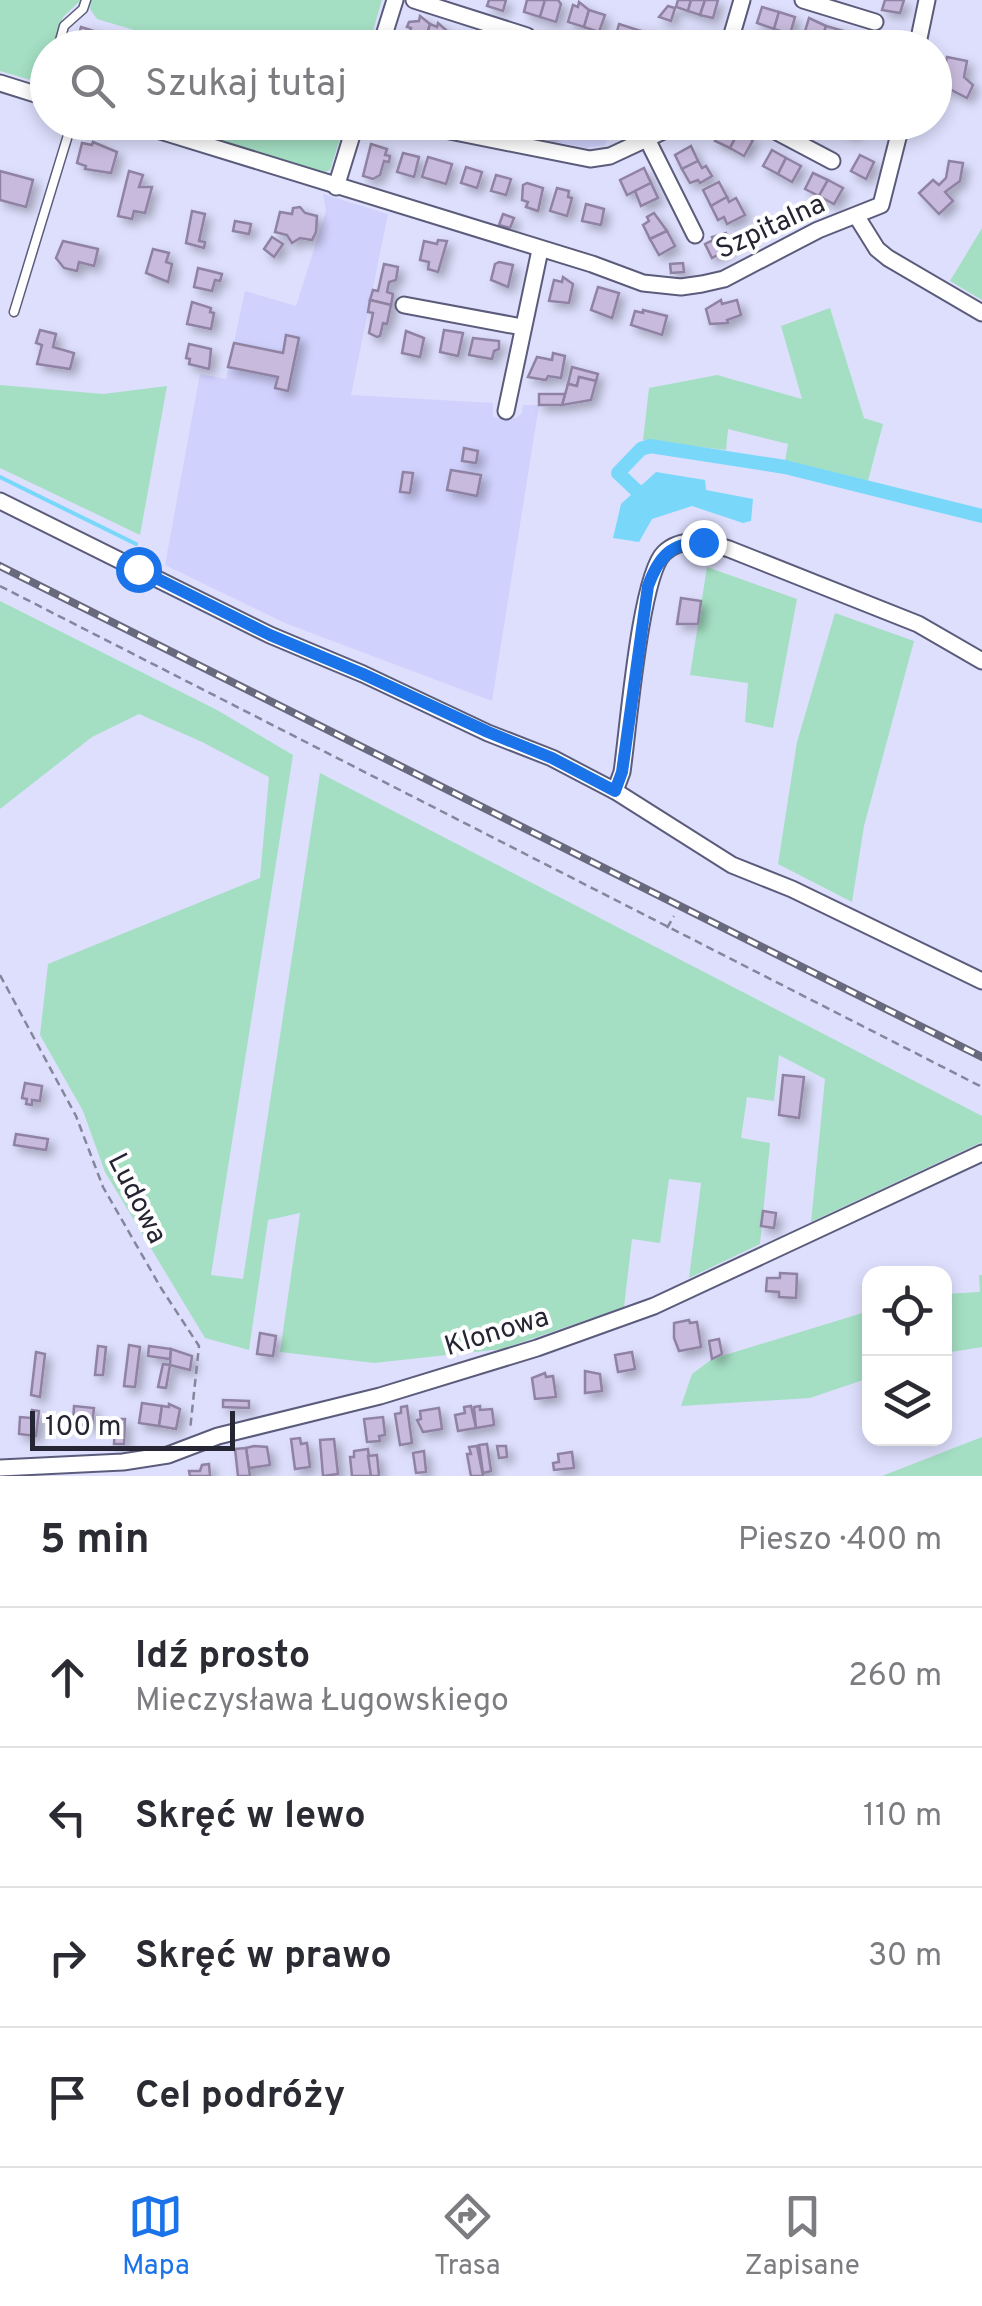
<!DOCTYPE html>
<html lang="pl">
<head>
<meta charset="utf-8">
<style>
  :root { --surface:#fff; --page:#f2f2f3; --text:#2b2b33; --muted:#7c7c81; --line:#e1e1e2; --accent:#1a73e8 }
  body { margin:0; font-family:Overpass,sans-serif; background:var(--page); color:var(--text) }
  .controls { position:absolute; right:30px; bottom:30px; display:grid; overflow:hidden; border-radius:20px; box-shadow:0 5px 15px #0003 }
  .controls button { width:90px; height:90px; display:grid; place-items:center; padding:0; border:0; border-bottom:2px solid var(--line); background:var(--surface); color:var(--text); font:50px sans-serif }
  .scale { position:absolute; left:30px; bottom:25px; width:205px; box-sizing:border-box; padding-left:10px; border:5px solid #252533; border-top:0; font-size:28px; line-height:35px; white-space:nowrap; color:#252533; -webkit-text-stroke:8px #fff; paint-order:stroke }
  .stop { position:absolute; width:30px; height:30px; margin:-22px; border:8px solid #1a73e8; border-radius:50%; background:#fff }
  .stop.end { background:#1a73e8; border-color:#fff; box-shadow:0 2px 10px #0008 }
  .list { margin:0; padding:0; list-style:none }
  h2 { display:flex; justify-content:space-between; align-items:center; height:130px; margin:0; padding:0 40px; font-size:42px }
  h2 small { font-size:32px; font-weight:400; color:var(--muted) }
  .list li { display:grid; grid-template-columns:65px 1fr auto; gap:30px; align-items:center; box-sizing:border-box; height:140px; padding:0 40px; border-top:2px solid var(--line) }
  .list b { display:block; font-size:38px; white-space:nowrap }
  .list p { margin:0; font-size:32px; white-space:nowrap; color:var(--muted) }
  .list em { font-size:32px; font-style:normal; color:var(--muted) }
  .icon { flex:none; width:55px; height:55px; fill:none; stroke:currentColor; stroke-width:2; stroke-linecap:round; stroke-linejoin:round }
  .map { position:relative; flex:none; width:982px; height:1476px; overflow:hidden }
  .search { position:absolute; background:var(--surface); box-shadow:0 5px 15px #0003; left:30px; right:30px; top:30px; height:110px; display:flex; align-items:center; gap:25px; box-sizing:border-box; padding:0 35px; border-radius:55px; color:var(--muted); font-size:38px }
  .sheet { height:690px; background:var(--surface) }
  nav { display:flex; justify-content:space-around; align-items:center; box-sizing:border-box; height:140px; border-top:2px solid var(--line); background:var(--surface); font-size:28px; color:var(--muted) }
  nav a { display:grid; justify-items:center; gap:5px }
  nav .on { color:var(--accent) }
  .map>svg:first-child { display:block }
</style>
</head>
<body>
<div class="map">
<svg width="982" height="1476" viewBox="0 0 982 1476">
  <defs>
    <filter id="shadow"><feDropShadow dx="5.5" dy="5.5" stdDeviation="5" flood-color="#0004"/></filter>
  </defs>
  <rect width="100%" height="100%" fill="#dedffd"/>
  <g fill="#d0d1fd">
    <path d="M 536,123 L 612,123 L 605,145 L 586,148 L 533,137 Z"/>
    <path d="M 323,194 L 388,214 L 351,395 L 493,403 L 493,417 L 502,418 L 516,418 L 522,413 L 523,405 L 539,405 L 492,701 L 285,623 L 165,565 L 200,374 L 226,379 L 245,291 L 296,306 L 326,211 Z"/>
  </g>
  <g fill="#a4dfc3">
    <path d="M 0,0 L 81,0 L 63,17 L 53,47 L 48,48 L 47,64 L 41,83 L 0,71 Z"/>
    <path d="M 91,0 L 382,0 L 368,48 L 205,48 L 185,41 L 182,47 L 130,47 L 128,38 L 134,30 L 97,19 L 90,9 Z"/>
    <path d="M 154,123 L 345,123 L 330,170 L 325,172 Z"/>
    <path d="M 982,228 L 982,300 L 950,281 Z"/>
    <path d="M 830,308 L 864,418 L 883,424 L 868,481 L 785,461 L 788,444 L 728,429 L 726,450 L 643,440 L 649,388 L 717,375 L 802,399 L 781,326 Z"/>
    <path d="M 0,385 L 103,394 L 167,386 L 140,535 L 0,468 Z"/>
    <path d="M 707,567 L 797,599 L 773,728 L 745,722 L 748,683 L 690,675 Z"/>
    <path d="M 0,601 L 217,710 L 293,755 L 211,1275 L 243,1279 L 320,773 L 982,1116 L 982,1142 L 811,1222 L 825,1079 L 779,1055 L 774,1101 L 747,1097 L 741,1138 L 770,1143 L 760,1244 L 689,1278 L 701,1183 L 669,1179 L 660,1243 L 632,1239 L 624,1307 L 502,1349 L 374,1363 L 280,1352 L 300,1213 L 268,1220 L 249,1350 L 205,1338 L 105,1172 L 83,1111 L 40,1035 L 48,964 L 260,878 L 269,777 L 202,742 L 139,714 L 92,737 L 0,809 Z"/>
    <path d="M 835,613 L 914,641 L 864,826 L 852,902 L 778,864 L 797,742 Z"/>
    <path d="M 979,1275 L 982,1275 L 982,1347 L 945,1353 L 945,1294 L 980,1292 Z"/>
    <path d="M 869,1311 L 869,1378 L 810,1398 L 681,1406 L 692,1374 L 712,1359 Z"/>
    <path d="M 982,1437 L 982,1476 L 882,1476 Z"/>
  </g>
  <path fill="#79d8fa" d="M 656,472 L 705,480 L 706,490 L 753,499 L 751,521 L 743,523 L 692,506 L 652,519 L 639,542 L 613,538 L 621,504 Z"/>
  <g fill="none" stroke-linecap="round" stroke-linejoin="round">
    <path stroke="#79d8fa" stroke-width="4" d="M 0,477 L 136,544"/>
    <path stroke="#79d8fa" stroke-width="14" d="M 636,490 L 618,473 L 641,449 L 650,446 L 785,467 L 982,516"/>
  </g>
  <g fill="#c8badc" stroke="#8f82a2" stroke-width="2.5" filter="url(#shadow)">
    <path d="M 489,0 L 506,0 L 503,11 L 487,6 Z"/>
    <path d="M 527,0 L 545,0 L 540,17 L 524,12 Z"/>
    <path d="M 545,0 L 558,0 L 561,4 L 556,22 L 540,17 Z"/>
    <path d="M 678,0 L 691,0 L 688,11 L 676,7 Z"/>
    <path d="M 691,0 L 705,0 L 700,15 L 688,11 Z"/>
    <path d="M 705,0 L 718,0 L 713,18 L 700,15 Z"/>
    <path d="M 885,0 L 904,0 L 900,13 L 882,10 Z"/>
    <path d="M 579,2 L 589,10 L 584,27 L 568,22 L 573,5 L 578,7 Z"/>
    <path d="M 668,6 L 675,8 L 671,21 L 659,17 Z"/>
    <path d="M 762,7 L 779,12 L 774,29 L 757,23 Z"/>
    <path d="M 589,10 L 605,15 L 599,32 L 584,27 Z"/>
    <path d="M 779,12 L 795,17 L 790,34 L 774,29 Z"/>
    <path d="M 420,16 L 430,24 L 423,48 L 406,46 L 411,28 L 407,27 L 409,22 L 419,21 Z"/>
    <path d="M 809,18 L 826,26 L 821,43 L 803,38 Z"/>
    <path d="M 438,23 L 446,30 L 441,47 L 425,42 L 430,24 L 437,27 Z"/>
    <path d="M 619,24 L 641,31 L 636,48 L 620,43 L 622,36 L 616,35 Z"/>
    <path d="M 826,26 L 844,31 L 839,48 L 821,43 Z"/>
    <path d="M 81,27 L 113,37 L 110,48 L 75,48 Z"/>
    <path d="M 641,31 L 657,36 L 654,48 L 636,48 Z"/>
    <path d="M 947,57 L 967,61 L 964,77 L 973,85 L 967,98 L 940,84 L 948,73 L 944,71 Z"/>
    <path d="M 540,122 L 553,125 L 549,137 L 537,134 Z"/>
    <path d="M 840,122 L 859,122 L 853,134 L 838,126 Z"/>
    <path d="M 724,125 L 738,133 L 730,148 L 715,141 Z"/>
    <path d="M 738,133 L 753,140 L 744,156 L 730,148 Z"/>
    <path d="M 93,142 L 117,152 L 111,173 L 85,169 L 86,166 L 77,163 L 82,143 L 92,145 Z"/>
    <path d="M 371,144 L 387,149 L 385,155 L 390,156 L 389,162 L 384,161 L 380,175 L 373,179 L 363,176 Z"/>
    <path d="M 691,146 L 698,161 L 682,169 L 675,155 Z"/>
    <path d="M 772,150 L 786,158 L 778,174 L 763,166 Z"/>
    <path d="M 403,153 L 419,157 L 414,177 L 397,172 Z"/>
    <path d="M 860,155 L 874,162 L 866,179 L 851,171 Z"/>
    <path d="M 428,157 L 452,164 L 446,184 L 422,177 Z"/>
    <path d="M 786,158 L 801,166 L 792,182 L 778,174 Z"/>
    <path d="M 698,161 L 702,168 L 706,166 L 712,176 L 700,183 L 698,180 L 690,183 L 682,169 Z"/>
    <path d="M 949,161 L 963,163 L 960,181 L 945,192 L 953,201 L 939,214 L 919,193 L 933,180 L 939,185 L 946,178 Z"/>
    <path d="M 466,167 L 482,172 L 477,188 L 461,183 Z"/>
    <path d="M 644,168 L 651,183 L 627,195 L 620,180 Z"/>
    <path d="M 0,171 L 33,180 L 26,207 L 0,200 Z"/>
    <path d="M 129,171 L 143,175 L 139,187 L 152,187 L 145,213 L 134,211 L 132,219 L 118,216 Z"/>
    <path d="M 813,173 L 828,180 L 819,196 L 805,189 Z"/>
    <path d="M 496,175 L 511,179 L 506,195 L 491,191 Z"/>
    <path d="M 828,180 L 843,188 L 834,204 L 819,196 Z"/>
    <path d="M 719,182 L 727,197 L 711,206 L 703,190 Z"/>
    <path d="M 527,183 L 543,188 L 538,211 L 526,207 L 528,202 L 522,200 L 523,185 Z"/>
    <path d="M 651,183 L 658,198 L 641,206 L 635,191 Z"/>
    <path d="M 557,188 L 569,191 L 568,197 L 572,198 L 567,216 L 550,211 Z"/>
    <path d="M 727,197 L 729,202 L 736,198 L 745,215 L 727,224 L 724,217 L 718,220 L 711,206 Z"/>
    <path d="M 586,204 L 604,209 L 601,225 L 582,221 Z"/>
    <path d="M 300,207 L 305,213 L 317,216 L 316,232 L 312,240 L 300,238 L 292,243 L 287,235 L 275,232 L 280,212 L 292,214 L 293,208 Z"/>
    <path d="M 192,211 L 205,214 L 199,241 L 205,242 L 204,248 L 186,243 Z"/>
    <path d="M 654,213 L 667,231 L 650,239 L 643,225 L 649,221 L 647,217 Z"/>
    <path d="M 503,214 L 514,218 L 510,228 L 499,225 Z"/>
    <path d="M 235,221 L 251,224 L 249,234 L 233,231 Z"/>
    <path d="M 667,231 L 675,246 L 659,255 L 650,239 Z"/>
    <path d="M 726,233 L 730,248 L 712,258 L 705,244 L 713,240 L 712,237 Z"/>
    <path d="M 272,237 L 283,244 L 274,257 L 264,249 Z"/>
    <path d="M 438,240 L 447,241 L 438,272 L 428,269 L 429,262 L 420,260 L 424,241 L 437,244 Z"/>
    <path d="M 63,241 L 98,249 L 94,266 L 79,262 L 77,271 L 64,268 L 56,258 Z"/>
    <path d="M 153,249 L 169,253 L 166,262 L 172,264 L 168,282 L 146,273 Z"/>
    <path d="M 499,262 L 513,265 L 508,287 L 491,280 L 495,264 Z"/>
    <path d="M 683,263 L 684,272 L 671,273 L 670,264 Z"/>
    <path d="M 384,264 L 398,267 L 396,280 L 389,282 L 387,292 L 393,294 L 391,305 L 370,300 L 373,290 L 378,291 Z"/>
    <path d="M 198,268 L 222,274 L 220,281 L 215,280 L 212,291 L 194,287 Z"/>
    <path d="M 563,277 L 573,284 L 569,303 L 549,301 L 554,280 L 562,282 Z"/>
    <path d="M 598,287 L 619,293 L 612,318 L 591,310 Z"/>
    <path d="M 370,300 L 391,305 L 387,324 L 383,323 L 380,336 L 377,337 L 369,333 L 373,313 L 368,312 Z"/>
    <path d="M 721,300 L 722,304 L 737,300 L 741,315 L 727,320 L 728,323 L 710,324 L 706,309 Z"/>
    <path d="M 192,302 L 211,308 L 210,312 L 214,313 L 211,329 L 187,324 Z"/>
    <path d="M 643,310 L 667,316 L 662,335 L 631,325 L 635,311 L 643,313 Z"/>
    <path d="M 40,330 L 56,334 L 53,347 L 74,353 L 70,369 L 37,364 L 42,345 L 36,343 Z"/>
    <path d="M 444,330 L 463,333 L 458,356 L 440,352 Z"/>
    <path d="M 406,331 L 424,338 L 420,357 L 402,353 Z"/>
    <path d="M 286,335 L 299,338 L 288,391 L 275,388 L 278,377 L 228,367 L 234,343 L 283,353 Z"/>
    <path d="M 473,338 L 499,341 L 499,349 L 494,351 L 492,359 L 469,355 Z"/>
    <path d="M 189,344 L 211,349 L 209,369 L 189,364 L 190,359 L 186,358 Z"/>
    <path d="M 553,353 L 565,356 L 561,378 L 548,376 L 546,380 L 528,377 L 537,357 L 552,360 Z"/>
    <path d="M 572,367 L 598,374 L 596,381 L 579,377 L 577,386 L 568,384 Z"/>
    <path d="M 579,377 L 596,381 L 591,400 L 562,405 L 568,384 L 577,386 Z"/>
    <path d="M 539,394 L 565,394 L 562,405 L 539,405 Z"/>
    <path d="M 464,448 L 478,451 L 476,463 L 462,461 Z"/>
    <path d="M 451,470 L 481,475 L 477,496 L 447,490 Z"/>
    <path d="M 403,472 L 413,473 L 410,493 L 400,492 Z"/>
    <path d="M 681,598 L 701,601 L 698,624 L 677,624 Z"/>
    <path d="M 783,1075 L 804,1077 L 799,1118 L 779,1115 Z"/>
    <path d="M 25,1083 L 42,1086 L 40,1101 L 32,1100 L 32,1105 L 26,1104 L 27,1099 L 22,1098 Z"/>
    <path d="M 16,1134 L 48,1139 L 46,1150 L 14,1145 Z"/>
    <path d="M 763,1211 L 776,1213 L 774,1228 L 761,1226 Z"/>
    <path d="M 780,1273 L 797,1274 L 796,1298 L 779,1297 L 779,1292 L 766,1291 L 767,1278 L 780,1278 Z"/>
    <path d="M 689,1320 L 690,1323 L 697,1322 L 701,1347 L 679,1351 L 674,1338 L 674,1323 Z"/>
    <path d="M 260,1333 L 276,1336 L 273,1356 L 257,1354 Z"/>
    <path d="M 719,1339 L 722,1354 L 712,1359 L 709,1341 Z"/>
    <path d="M 129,1345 L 140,1347 L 135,1387 L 124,1386 Z"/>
    <path d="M 98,1346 L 106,1347 L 103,1375 L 95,1375 Z"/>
    <path d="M 149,1346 L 171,1349 L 170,1359 L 148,1356 Z"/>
    <path d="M 171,1349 L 192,1356 L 190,1370 L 170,1365 Z"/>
    <path d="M 36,1352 L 45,1354 L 40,1397 L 31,1395 Z"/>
    <path d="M 632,1352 L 635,1369 L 618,1372 L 615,1355 Z"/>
    <path d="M 163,1364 L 170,1365 L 166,1388 L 158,1387 Z"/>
    <path d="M 585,1371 L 600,1374 L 602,1391 L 585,1393 Z"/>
    <path d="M 545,1373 L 546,1377 L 553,1376 L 556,1397 L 535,1399 L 532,1378 Z"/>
    <path d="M 223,1400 L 249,1401 L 249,1408 L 223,1407 Z"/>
    <path d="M 142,1403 L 162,1406 L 159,1426 L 139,1423 Z"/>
    <path d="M 169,1404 L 180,1409 L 176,1429 L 159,1426 L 162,1406 L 169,1407 Z"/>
    <path d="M 74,1406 L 94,1408 L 92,1425 L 73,1424 Z"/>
    <path d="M 407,1406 L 412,1443 L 400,1445 L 395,1414 L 401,1413 L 401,1407 Z"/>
    <path d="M 471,1406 L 476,1428 L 458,1431 L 455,1415 L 465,1413 L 464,1407 Z"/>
    <path d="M 480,1406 L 480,1410 L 492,1409 L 494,1425 L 476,1428 L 474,1407 Z"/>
    <path d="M 439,1408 L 442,1429 L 423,1432 L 417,1420 L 421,1419 L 420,1411 Z"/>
    <path d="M 32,1410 L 39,1411 L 36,1436 L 19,1434 L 20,1417 L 31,1418 Z"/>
    <path d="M 383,1417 L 385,1435 L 379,1436 L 380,1441 L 367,1442 L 364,1419 Z"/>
    <path d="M 119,1419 L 125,1419 L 124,1444 L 114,1444 L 115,1423 L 118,1423 Z"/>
    <path d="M 300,1438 L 301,1444 L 307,1443 L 310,1467 L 295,1469 L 291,1439 Z"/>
    <path d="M 334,1439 L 338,1474 L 323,1476 L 320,1440 Z"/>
    <path d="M 487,1444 L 491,1471 L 483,1473 L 479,1445 Z"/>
    <path d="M 254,1446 L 267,1447 L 270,1465 L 249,1468 L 246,1448 Z"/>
    <path d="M 477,1446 L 483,1476 L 471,1476 L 467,1454 L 471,1454 L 469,1447 Z"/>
    <path d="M 497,1446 L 506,1446 L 507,1457 L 499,1458 Z"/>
    <path d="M 246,1448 L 250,1476 L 238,1476 L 235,1449 Z"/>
    <path d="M 368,1449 L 371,1476 L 352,1476 L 350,1457 L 354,1457 L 354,1451 Z"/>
    <path d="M 424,1451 L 426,1472 L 416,1473 L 413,1453 Z"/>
    <path d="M 572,1452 L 574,1468 L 554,1470 L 553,1463 L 559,1462 L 558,1454 Z"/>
    <path d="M 377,1455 L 379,1476 L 371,1476 L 368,1456 Z"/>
    <path d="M 209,1464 L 210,1476 L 190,1476 L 189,1471 L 200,1471 L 202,1465 Z"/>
  </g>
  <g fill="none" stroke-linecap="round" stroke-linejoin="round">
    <g stroke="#5b5c7b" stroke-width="11">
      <g id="lane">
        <path d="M 58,48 L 64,26 L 83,9 L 86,0"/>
        <path d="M 14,312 L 72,122"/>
      </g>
    </g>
    <g stroke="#5b5c7b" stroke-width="19">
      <g id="street">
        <path d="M 414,0 L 527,36"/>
        <path d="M 803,0 L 875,22"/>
        <path d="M 380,48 L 395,0"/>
        <path d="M 728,48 L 742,0"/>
        <path d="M 917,48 L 927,0"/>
        <path d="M 0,83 L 48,98"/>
        <path d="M 131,122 L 592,264 L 643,283 L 681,287 L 702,284 L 724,279 L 818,230 L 881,205 L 902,122"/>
        <path d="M 405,122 L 590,159 L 610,156 L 683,122"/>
        <path d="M 758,122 L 832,161"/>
        <path d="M 648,141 L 695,235"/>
        <path d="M 336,187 L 356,122"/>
        <path d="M 857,217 L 877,249 L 888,258 L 982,313"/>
        <path d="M 404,305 L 522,327"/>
        <path d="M 506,411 L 540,250"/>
        <path d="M 0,501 L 270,635 L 363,674 L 488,733 L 552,758 L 615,791 L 732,865 L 792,889 L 982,981"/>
        <path d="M 615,791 L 622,772 C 628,732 640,576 664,553 C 681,536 709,542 729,549 L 918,624 L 982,661"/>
        <path d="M 0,1468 L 123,1462 L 168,1455 L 218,1436 L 380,1396 L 537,1348 L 654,1306 L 982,1153"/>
      </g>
    </g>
    <g stroke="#85859c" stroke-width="2.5" stroke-dasharray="8 5" stroke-linecap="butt">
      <path d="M 543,41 L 565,48"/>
      <path d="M 103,122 L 118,127"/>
      <path d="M 0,586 L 982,1087"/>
      <path d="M 667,928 L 674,916"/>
      <path d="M 0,975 L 76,1116 L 103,1187 L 161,1288 L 199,1346 L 190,1430"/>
    </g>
    <use href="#lane" stroke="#fff" stroke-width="8"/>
    <use href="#street" stroke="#fff" stroke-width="15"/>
    <g stroke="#69697d" stroke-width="8">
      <path id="rail" d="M 0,566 L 982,1057"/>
    </g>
    <use href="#rail" stroke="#fff" stroke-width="4" stroke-dasharray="11" stroke-linecap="butt"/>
  </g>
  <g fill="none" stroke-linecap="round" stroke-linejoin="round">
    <path stroke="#1a73e8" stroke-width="12" d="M 138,569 L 270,635 L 363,674 L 488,732 L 552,758 L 615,791 L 622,772 L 648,586 C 659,556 671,543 703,542"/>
  </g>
  <g text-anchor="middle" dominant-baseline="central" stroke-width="8" stroke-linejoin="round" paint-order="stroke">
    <g font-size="28" fill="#252533" stroke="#fff">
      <text transform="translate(771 228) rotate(-25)">Szpitalna</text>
      <text transform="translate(136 1199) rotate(63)">Ludowa</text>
      <text transform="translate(497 1333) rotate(-17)">Klonowa</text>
    </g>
  </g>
</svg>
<div class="controls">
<button><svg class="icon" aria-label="locate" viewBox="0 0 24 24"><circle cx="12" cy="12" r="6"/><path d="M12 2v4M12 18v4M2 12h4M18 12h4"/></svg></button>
<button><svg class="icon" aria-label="layers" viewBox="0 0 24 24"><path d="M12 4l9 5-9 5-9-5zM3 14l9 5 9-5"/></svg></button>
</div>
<div class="scale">100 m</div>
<div class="stop" style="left:138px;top:569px"></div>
<div class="stop end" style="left:703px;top:542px"></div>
<div class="search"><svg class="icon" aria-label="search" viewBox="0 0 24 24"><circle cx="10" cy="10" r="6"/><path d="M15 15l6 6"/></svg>Szukaj tutaj</div>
</div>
<section class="sheet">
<h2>5 min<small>Pieszo · 400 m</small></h2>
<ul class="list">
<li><svg class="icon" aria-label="ahead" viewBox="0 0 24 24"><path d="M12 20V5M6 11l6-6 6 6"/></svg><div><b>Idź prosto</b><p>Mieczysława Ługowskiego</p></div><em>260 m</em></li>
<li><svg class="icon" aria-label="left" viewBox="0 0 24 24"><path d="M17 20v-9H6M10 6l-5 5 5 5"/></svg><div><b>Skręć w lewo</b></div><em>110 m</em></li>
<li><svg class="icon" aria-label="right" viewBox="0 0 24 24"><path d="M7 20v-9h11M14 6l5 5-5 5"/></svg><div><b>Skręć w prawo</b></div><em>30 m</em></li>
<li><svg class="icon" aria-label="arrive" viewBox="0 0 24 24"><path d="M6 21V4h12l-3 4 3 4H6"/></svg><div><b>Cel podróży</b></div></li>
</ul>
</section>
<nav>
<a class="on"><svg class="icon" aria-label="map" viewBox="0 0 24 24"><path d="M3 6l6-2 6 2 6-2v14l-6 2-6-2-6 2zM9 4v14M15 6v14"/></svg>Mapa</a>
<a><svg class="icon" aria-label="directions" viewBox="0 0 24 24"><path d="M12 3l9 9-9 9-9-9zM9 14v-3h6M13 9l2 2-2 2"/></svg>Trasa</a>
<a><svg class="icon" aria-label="saved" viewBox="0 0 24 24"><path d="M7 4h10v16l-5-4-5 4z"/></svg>Zapisane</a>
</nav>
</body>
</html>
